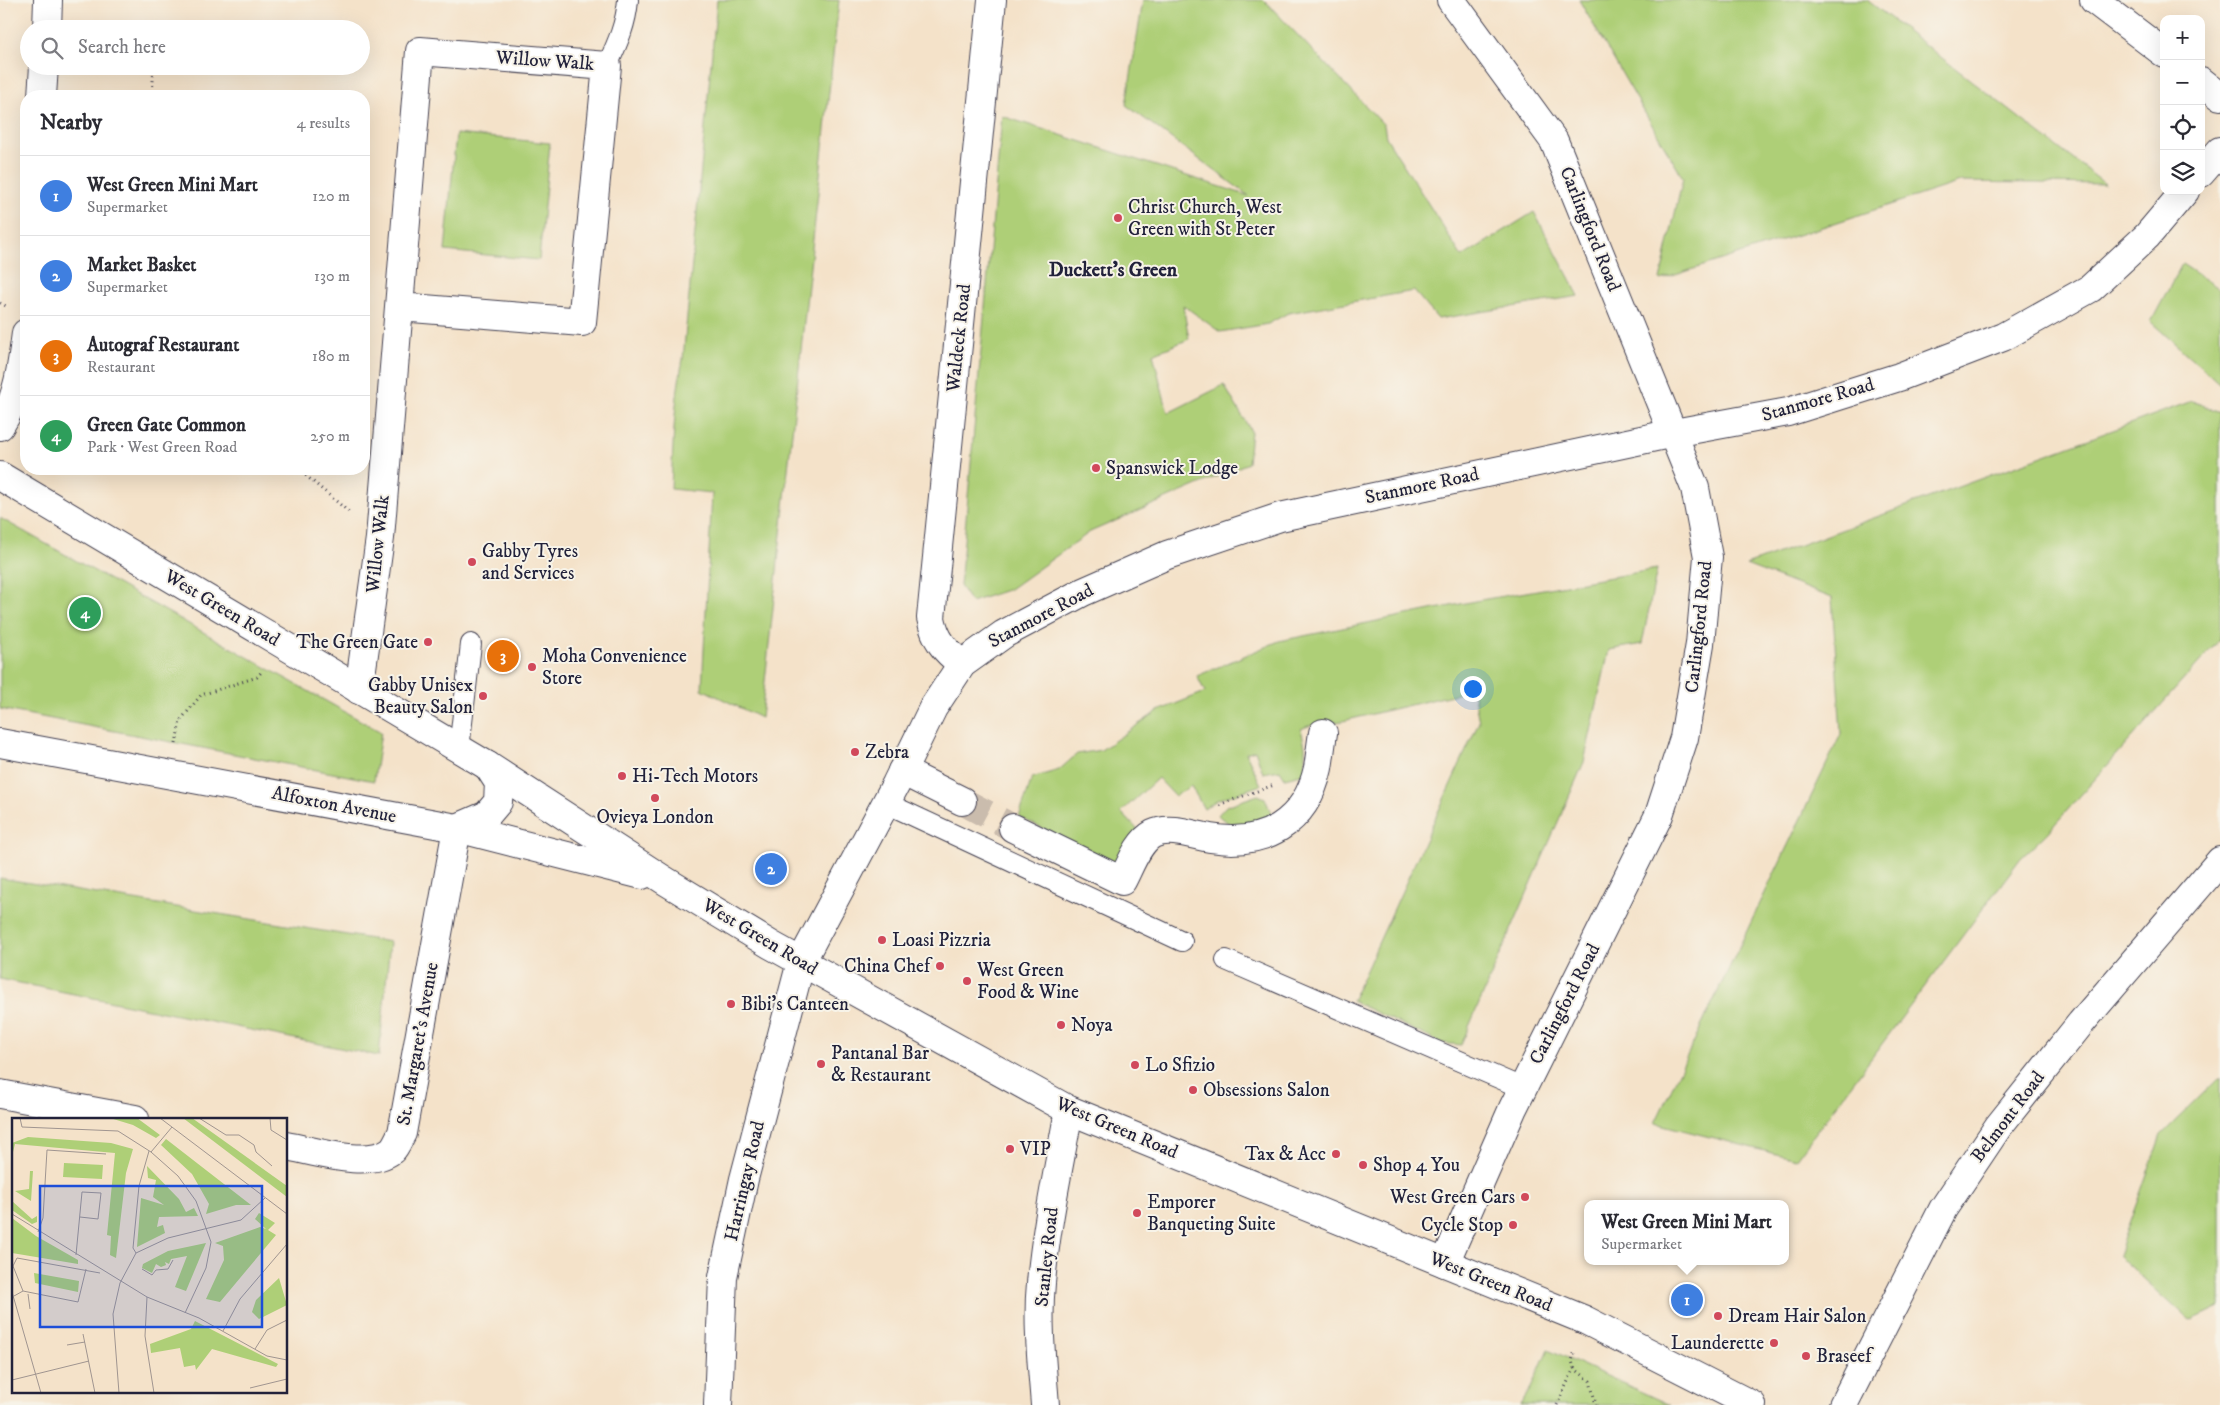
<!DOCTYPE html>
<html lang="en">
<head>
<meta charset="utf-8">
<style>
  :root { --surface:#fff; --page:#f7f7f7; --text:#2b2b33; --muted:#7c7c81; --line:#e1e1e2; --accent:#d1495b }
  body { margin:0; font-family:"IM FELL DW Pica",serif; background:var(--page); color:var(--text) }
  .controls { position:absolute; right:15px; top:15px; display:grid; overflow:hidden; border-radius:10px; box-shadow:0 5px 20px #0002 }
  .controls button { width:45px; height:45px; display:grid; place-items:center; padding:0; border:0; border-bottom:1px solid var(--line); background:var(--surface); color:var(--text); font:25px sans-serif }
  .you { position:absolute; left:1472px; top:688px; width:18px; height:18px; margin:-12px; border:4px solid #fff; border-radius:50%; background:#1a73e8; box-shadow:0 0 0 8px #1a73e833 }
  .badge { display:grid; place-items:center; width:32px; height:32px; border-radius:50%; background:var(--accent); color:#fff; font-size:16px; font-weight:700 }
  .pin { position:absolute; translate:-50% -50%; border:2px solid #fff; box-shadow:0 1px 5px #0006 }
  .popup { position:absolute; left:1584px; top:1200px; width:205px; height:65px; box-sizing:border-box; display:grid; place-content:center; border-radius:10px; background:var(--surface); filter:drop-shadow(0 1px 4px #0005); font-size:16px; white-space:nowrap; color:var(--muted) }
  .popup b { font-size:19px; color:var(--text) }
  .popup::after { content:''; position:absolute; left:50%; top:100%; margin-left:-10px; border:10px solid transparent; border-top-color:var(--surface) }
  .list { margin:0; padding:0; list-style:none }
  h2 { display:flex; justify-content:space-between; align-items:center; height:65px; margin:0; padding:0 20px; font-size:21px }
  h2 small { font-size:16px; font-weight:400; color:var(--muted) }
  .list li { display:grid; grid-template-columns:32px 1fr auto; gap:15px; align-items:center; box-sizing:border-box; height:80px; padding:0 20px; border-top:1px solid var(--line) }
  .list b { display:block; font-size:19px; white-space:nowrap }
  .list p { margin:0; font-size:16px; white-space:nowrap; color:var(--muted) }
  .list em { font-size:16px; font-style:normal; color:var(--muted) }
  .icon { flex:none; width:28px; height:28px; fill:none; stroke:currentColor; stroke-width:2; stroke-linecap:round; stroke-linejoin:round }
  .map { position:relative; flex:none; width:2220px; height:1405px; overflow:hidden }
  .search { position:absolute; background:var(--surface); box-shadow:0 5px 20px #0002; left:20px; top:20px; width:350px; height:55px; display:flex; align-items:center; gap:12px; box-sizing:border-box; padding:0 18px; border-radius:28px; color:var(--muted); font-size:19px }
  .panel { position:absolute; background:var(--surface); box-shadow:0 5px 20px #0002; left:20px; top:90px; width:350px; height:385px; border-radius:20px }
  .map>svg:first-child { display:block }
</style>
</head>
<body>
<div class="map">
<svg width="2220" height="1405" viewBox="0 0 2220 1405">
  <rect width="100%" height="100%" fill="#f7f3e8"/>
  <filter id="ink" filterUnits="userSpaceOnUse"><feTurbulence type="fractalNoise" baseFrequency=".02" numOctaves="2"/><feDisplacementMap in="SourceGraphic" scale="10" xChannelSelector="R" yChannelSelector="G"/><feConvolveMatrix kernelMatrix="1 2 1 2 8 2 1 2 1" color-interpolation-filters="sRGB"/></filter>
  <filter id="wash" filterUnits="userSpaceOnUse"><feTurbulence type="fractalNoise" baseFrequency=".0096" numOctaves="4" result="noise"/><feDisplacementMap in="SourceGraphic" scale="20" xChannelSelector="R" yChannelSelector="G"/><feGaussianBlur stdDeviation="1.12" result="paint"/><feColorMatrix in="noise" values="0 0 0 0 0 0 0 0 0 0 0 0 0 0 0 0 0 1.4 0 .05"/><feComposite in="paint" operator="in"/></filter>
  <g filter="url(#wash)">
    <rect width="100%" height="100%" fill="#f4e2c9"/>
    <g fill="#aecf77" stroke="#687859">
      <path d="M 717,0 L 839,0 L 761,718 L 702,689 L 712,493 L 671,489 C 673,446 674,401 683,359 Z"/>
      <path d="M 1143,0 L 1264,0 L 1384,125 L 1386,137 L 1462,257 L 1534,212 L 1579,296 L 1438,319 L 1414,291 L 1288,313 L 1268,324 L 1220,332 L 1183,305 L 1189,339 L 1153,354 L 1168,413 L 1224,385 L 1251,431 L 1248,463 L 1090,532 L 1010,589 L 971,602 L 960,586 L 1002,116 L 1249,196 L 1126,105 Z"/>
      <path d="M 1579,0 L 1867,0 L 2105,184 L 1960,182 L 1660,280 L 1683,178 Z"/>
      <path d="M 456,134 L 550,143 L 539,260 L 445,251 Z"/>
      <path d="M 2182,264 L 2220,289 L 2220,384 L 2151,322 Z"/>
      <path d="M 2192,401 L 2220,412 L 2220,639 L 2047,833 L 2020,859 L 1796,1159 L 1655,1123 L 1841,734 L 1832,598 L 1746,565 Z"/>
      <path d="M 0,518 L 381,732 L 374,781 L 0,709 Z"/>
      <path d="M 1657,569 L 1642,644 L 1609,650 L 1584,762 L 1461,1045 L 1441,1043 L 1352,1001 L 1479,722 L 1473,690 L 1343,721 L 1308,726 L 1301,729 L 1305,746 L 1305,773 L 1285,778 L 1280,770 L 1263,773 L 1255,750 L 1246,753 L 1261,785 L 1217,800 L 1204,809 L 1191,786 L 1175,796 L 1158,778 L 1121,812 L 1138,830 L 1120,866 L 1019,817 L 1032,778 L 1059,770 L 1077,754 L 1101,750 L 1158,711 L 1205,692 L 1197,676 L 1279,641 L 1475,601 Z"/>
      <path d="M 1258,795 L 1265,798 L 1274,821 C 1254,826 1234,832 1218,815 L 1226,806 Z"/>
      <path d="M 0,878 L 390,942 L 379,1056 L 0,979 Z"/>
      <path d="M 2220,1077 L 2220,1307 L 2190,1321 L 2118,1255 L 2161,1135 Z"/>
      <path d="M 1548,1349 L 1670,1405 L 1520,1405 L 1531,1388 Z"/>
    </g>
  </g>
  <g filter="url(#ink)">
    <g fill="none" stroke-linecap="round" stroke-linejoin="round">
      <path stroke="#cabcad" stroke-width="28" stroke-dasharray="28 14" stroke-linecap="butt" d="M 962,801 L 1013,828"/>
      <g stroke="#423f50" stroke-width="22">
        <g id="lane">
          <path d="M 607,66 C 617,44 626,25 628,0"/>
          <path d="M 459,749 L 471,644"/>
          <path d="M 886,803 L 1182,941"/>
          <path d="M 1226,960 L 1522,1088"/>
        </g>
      </g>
      <g stroke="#423f50" stroke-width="30">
        <g id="street">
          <path d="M 2094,0 L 2164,53"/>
          <path d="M 47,29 L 48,0"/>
          <path d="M 2201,81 L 2220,96"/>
          <path d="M 42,96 L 44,66"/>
          <path d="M 2201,173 L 2220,151"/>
          <path d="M 0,426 C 18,398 22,365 26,333"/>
          <path d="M 962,664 C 945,651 935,639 931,618 L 992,0"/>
          <path d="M 359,690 L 380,538 L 420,51 L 607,66 L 582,322 L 400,307"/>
          <path d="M 902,771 L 962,801"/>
          <path d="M 1013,828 L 1122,881 C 1130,866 1138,842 1153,834 C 1169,826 1193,835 1210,838 C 1264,847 1306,823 1318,768 C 1320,756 1321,745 1323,733"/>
          <path d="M 0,1094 L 135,1119"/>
          <path d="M 286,1146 C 315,1151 368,1169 392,1150 C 396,1146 399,1138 402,1133 L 457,828"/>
          <path d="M 1445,1263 L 1513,1108 L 1659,815 L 1684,738 L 1700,644 L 1708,557 L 1695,488 L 1554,141 L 1451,0"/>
          <path d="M 718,1405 L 723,1277 L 744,1179 L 801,962 L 896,784 L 933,708 L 962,664 L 1004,634 L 1083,592 L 1167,555 L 1280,517 L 1674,433 L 1788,412 L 1899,377 L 2003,337 L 2091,288 L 2147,236 L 2185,191"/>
          <path d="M 1045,1405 C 1042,1365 1037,1323 1041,1283 C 1046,1225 1059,1167 1069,1110"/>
        </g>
      </g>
      <g stroke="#423f50" stroke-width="30">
        <path id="secondary" d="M 1843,1405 L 1943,1209 L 1998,1127 L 2081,1023 L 2220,861"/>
      </g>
      <g stroke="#423f50" stroke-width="30">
        <g id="primary">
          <path d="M 0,476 L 488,766 L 664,880 L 771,945 L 1069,1110 L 1585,1320 L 1752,1405"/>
          <path d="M 0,743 L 457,828 L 642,875"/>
          <path d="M 457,828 L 487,815 L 498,802 L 499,783 L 488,766"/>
        </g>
      </g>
      <g stroke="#423f50" stroke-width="3" stroke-dasharray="1 4" stroke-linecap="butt">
        <path d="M 152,96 L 154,66"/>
        <path d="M 0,303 L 8,307"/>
        <path d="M 298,469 L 349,512"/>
        <path d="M 176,744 L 180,721 L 201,695 L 257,677 L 263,670"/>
        <path d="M 1220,806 L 1224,803 L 1274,785"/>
        <path d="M 1574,1368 L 1590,1381 L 1596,1405"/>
        <path d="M 1557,1405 L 1574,1368 L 1572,1361 L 1575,1350"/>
      </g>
      <use href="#lane" stroke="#fff" stroke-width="20"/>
      <use href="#street" stroke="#fff" stroke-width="28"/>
      <use href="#secondary" stroke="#fff" stroke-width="28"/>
      <use href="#primary" stroke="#fff" stroke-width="28"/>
    </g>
  </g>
  <g fill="#d1495b" stroke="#f7f3e8" stroke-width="2">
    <circle cx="1118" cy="218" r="5"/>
    <circle cx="1096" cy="468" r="5"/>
    <circle cx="472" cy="562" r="5"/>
    <circle cx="428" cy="642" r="5"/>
    <circle cx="532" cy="667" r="5"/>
    <circle cx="483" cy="696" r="5"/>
    <circle cx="855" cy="752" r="5"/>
    <circle cx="622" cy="776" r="5"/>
    <circle cx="655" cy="798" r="5"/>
    <circle cx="882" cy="940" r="5"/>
    <circle cx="940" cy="966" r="5"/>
    <circle cx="967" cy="981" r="5"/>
    <circle cx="731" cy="1004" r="5"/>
    <circle cx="1061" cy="1025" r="5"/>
    <circle cx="821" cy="1064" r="5"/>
    <circle cx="1135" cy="1065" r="5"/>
    <circle cx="1193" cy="1090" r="5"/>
    <circle cx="1010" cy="1149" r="5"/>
    <circle cx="1336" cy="1154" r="5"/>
    <circle cx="1363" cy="1165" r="5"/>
    <circle cx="1525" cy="1197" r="5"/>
    <circle cx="1137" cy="1213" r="5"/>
    <circle cx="1513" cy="1225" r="5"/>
    <circle cx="1718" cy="1316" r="5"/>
    <circle cx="1774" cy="1343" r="5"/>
    <circle cx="1806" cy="1356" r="5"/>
  </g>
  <g text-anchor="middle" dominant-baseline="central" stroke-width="4" stroke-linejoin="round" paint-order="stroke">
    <g font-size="19" fill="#22223b" stroke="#f7f3e8">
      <text transform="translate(545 61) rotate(4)">Willow Walk</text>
      <text transform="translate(1590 229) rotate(68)">Carlingford Road</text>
      <text transform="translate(959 338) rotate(-84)">Waldeck Road</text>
      <text transform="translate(1818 400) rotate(-16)">Stanmore Road</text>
      <text transform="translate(1422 486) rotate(-12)">Stanmore Road</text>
      <text transform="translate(378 544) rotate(-84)">Willow Walk</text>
      <text transform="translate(222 608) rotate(31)">West Green Road</text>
      <text transform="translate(1041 616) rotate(-28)">Stanmore Road</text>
      <text transform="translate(1699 627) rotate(-84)">Carlingford Road</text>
      <text transform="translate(334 805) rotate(11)">Alfoxton Avenue</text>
      <text transform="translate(760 937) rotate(31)">West Green Road</text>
      <text transform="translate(1565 1004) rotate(-63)">Carlingford Road</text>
      <text transform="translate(418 1044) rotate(-80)">St. Margaret's Avenue</text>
      <text transform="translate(2008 1117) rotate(-53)">Belmont Road</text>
      <text transform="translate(1117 1128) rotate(23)">West Green Road</text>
      <text transform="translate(745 1181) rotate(-77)">Harringay Road</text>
      <text transform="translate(1047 1257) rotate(-84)">Stanley Road</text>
      <text transform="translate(1491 1282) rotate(22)">West Green Road</text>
    </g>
    <g font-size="19" fill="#22223b" stroke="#f7f3e8" text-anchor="start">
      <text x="1128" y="207">Christ Church, West<tspan x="1128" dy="22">Green with St Peter</tspan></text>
      <text x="1106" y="468">Spanswick Lodge</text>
      <text x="482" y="551">Gabby Tyres<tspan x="482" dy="22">and Services</tspan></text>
      <text x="418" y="642" text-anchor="end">The Green Gate</text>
      <text x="542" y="656">Moha Convenience<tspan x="542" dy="22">Store</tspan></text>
      <text x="473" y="685" text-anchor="end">Gabby Unisex<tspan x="473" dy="22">Beauty Salon</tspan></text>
      <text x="865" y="752">Zebra</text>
      <text x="632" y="776">Hi-Tech Motors</text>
      <text x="655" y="817" text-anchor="middle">Ovieya London</text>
      <text x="892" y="940">Loasi Pizzria</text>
      <text x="930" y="966" text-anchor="end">China Chef</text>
      <text x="977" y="970">West Green<tspan x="977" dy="22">Food &amp; Wine</tspan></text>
      <text x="741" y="1004">Bibi's Canteen</text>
      <text x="1071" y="1025">Noya</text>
      <text x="831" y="1053">Pantanal Bar<tspan x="831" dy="22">&amp; Restaurant</tspan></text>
      <text x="1145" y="1065">Lo Sfizio</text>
      <text x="1203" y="1090">Obsessions Salon</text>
      <text x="1020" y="1149">VIP</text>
      <text x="1326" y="1154" text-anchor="end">Tax &amp; Acc</text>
      <text x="1373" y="1165">Shop 4 You</text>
      <text x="1515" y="1197" text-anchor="end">West Green Cars</text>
      <text x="1147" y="1202">Emporer<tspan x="1147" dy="22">Banqueting Suite</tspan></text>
      <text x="1503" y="1225" text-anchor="end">Cycle Stop</text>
      <text x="1728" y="1316">Dream Hair Salon</text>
      <text x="1764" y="1343" text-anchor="end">Launderette</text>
      <text x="1816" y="1356">Braseef</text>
    </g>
    <g font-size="20" font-weight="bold" fill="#22223b" stroke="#f7f3e8">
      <text x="1113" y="270">Duckett's Green</text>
    </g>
  </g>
  <g transform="translate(12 1118)">
    <rect width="275" height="275" fill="#f4e2c9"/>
    <path d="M 98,0 L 125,0 L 148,17 L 144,20 L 121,7 ZM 171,0 L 180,0 L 275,68 L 275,79 ZM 16,19 L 99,25 L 121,31 L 114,55 L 104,140 L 98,137 L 99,118 L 95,117 L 103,35 L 3,26 L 0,38 L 0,25 ZM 154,21 L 239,87 L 224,87 L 194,96 L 197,86 L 180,56 L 149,27 ZM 52,45 L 91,47 L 90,61 L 51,59 ZM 135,48 L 167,81 L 174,94 L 182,90 L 186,98 L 147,99 L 145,109 L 151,107 L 153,115 L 125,129 L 129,80 L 152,87 L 141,79 L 144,62 L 136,60 ZM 18,53 L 21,53 L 19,83 L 3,73 L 17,71 ZM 0,83 L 20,101 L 25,98 L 25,104 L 20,106 L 0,92 ZM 247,95 L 263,105 L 256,112 L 264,117 L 208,184 L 194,181 L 212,142 L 211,128 L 203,125 L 248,109 L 254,111 L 243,101 ZM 0,100 L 24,118 L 66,142 L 66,146 L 0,135 ZM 194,125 L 174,173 L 163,169 L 175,138 L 159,141 L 157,146 L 153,144 L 154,147 L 149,149 L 144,146 L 140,155 L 130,150 L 131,146 L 156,133 ZM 22,155 L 67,163 L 66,174 L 23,165 ZM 267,160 L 275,187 L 247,201 L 240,194 L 244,182 ZM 183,203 L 266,246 L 264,249 L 200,231 L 184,252 L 183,247 L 172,249 L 168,230 L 139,235 L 138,226 L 179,211 Z" fill="#aecf77"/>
    <path fill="none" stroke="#a09590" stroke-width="1" d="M 8,0 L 10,9 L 106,13 L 139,34 L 166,58 L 184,83 L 199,124 L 194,150 L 173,195M 148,0 L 275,96M 187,0 L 214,17 L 227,17 L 242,27 L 244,34 L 260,48M 258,0 L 259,12 L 275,22M 139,34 L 160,9M 0,96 L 135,179 L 187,200 L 255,238 L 275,242M 26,114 L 31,100 L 35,32 L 94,36M 124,135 L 121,130 L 127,68 L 137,33M 64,137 L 70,74 L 89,75 L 86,101 L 68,99M 130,151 L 140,157 L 144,152 L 156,151 L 161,142M 11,173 L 66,184 L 74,151M 0,174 L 29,275M 16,176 L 18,191M 2,178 L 11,173 L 1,148 L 5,140 L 88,155M 135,179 L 133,218 L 142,275M 211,213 L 228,181 L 275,126M 71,216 L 83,275M 55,227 L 73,224M 243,231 L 255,212 L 275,202M 0,262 L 77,243M 238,270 L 275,261M 107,275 L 101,196 L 108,165 L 124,135 L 156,120 L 229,102 L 253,80"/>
    <path fill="#1d4ed8" fill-opacity="0.15" stroke="#1d4ed8" stroke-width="2.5" d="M 28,68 L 250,68 L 250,209 L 28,209 Z"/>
    <rect width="275" height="275" fill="none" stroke="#22223b" stroke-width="2.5"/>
  </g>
</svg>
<div class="controls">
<button>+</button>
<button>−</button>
<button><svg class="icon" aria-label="locate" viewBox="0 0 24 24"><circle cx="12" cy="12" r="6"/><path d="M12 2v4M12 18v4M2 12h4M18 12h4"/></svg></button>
<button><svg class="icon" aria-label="layers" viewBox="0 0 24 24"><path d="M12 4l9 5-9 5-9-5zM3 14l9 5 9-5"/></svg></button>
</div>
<div class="you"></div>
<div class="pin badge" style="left:1687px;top:1300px;background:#3f7fe0">1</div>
<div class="popup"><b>West Green Mini Mart</b>Supermarket</div>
<div class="pin badge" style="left:771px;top:869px;background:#3f7fe0">2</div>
<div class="pin badge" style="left:503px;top:656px;background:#e8710a">3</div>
<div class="pin badge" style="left:85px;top:613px;background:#2e9e5b">4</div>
<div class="search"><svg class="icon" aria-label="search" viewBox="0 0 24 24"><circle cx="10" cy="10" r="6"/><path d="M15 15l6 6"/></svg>Search here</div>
<section class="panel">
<h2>Nearby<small>4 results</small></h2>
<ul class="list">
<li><span class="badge" style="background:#3f7fe0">1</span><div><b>West Green Mini Mart</b><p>Supermarket</p></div><em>120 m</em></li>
<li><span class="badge" style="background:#3f7fe0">2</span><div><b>Market Basket</b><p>Supermarket</p></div><em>130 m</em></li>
<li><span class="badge" style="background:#e8710a">3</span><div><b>Autograf Restaurant</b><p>Restaurant</p></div><em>180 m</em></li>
<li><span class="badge" style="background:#2e9e5b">4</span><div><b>Green Gate Common</b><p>Park · West Green Road</p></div><em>250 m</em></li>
</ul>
</section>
</div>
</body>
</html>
